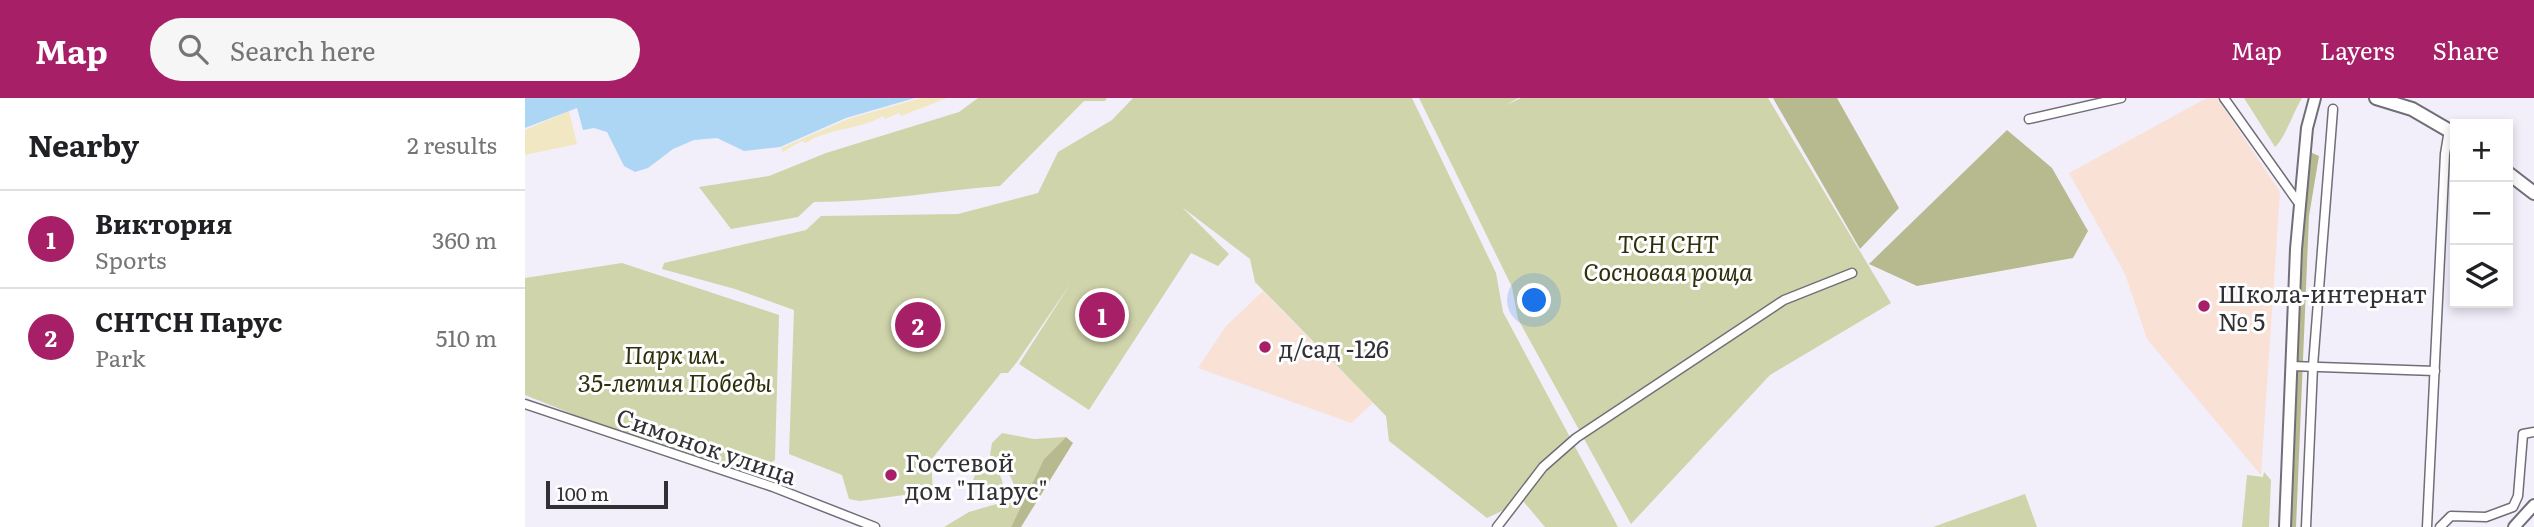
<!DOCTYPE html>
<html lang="en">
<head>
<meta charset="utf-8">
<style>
  :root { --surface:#fff; --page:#f6f6f6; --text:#202124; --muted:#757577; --line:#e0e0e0; --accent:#a61f67 }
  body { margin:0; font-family:Literata,serif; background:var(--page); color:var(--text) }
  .controls { position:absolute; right:21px; top:21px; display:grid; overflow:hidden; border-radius:0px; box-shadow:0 4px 10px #0003 }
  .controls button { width:63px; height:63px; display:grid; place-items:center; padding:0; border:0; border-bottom:2px solid var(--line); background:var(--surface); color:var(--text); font:35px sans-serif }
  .scale { position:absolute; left:21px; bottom:18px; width:122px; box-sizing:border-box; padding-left:7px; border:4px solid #313034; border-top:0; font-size:19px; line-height:24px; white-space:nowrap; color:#313034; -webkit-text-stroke:5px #fefefe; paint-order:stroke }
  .you { position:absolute; left:1010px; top:203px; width:24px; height:24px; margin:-18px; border:5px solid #fff; border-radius:50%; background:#1a73e8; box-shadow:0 0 0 10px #1a73e833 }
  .badge { display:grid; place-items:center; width:46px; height:46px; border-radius:50%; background:var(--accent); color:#fff; font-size:23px; font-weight:700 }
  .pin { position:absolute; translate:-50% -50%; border:4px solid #fff; box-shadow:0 2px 7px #0006 }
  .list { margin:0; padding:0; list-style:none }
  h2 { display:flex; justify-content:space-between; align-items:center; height:91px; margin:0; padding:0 28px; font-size:30px }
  h2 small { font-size:23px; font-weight:400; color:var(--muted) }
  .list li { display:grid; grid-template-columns:46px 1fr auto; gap:21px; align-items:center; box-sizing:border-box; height:98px; padding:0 28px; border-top:2px solid var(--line) }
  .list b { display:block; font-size:26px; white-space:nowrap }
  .list p { margin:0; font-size:23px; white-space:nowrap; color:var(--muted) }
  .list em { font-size:23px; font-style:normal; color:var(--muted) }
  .icon { flex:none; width:38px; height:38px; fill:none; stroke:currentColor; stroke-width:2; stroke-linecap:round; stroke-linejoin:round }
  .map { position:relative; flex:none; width:2009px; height:429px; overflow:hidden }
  header { display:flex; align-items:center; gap:42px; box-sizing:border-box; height:98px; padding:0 35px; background:var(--accent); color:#fff }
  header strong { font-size:33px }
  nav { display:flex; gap:38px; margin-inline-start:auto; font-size:24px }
  .search { width:490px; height:63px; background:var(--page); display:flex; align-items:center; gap:18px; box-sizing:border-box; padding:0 24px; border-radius:38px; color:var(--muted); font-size:26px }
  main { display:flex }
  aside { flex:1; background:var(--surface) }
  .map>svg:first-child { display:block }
</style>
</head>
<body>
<header>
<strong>Map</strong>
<div class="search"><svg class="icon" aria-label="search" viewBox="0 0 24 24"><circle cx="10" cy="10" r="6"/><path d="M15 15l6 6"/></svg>Search here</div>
<nav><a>Map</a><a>Layers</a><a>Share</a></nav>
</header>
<main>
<aside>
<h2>Nearby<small>2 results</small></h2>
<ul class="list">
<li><span class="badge">1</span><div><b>Виктория</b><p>Sports</p></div><em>360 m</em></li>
<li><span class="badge">2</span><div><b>СНТСН Парус</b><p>Park</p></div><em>510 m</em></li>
</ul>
</aside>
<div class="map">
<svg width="2009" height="429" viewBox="0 0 2009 429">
  <rect width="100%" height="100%" fill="#f2effb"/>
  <g fill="#f9e1d6">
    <path d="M 1682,0 L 1692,0 L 1755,94 L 1736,377 L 1622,241 L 1600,176 L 1544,75 Z"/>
    <path d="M 738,193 L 848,305 L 826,325 L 673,270 L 701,228 Z"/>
  </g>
  <g fill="#d0d4aa">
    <path d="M 453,0 L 582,0 L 580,3 L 559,3 L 475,88 C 413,93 352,104 289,104 L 273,119 L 206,131 L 174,89 L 244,78 L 301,55 L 434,14 Z"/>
    <path d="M 608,0 L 887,0 L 971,175 L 978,214 L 1093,429 L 1020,429 L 998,403 L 962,420 L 864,343 L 861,318 L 730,184 L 725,161 L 657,109 L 704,156 L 693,168 L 666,155 L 564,312 L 494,266 L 546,185 L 492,264 L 483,275 L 476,275 L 406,362 L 408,393 L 335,403 L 324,401 L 317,377 L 264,356 L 269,212 L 210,191 L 137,171 L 139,165 L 281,132 L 296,118 L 433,116 L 513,95 L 533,54 L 587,22 Z"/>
    <path d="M 894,0 L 993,0 L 981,7 L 996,0 L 1243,0 L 1366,205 L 1245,277 L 1106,426 L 993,221 L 987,189 Z"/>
    <path d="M 1719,0 L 1777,0 C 1769,13 1759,42 1750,49 Z"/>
    <path d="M 97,165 L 254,217 L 250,362 L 231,374 L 122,346 L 0,297 L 0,180 Z"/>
    <path d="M 477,335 L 509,341 L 541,339 L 519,361 L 486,429 L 419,429 L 444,414 L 489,401 C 493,379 479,372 465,357 L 467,345 Z"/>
    <path d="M 459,367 C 471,371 477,375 478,389 L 465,395 L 446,387 L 451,375 Z"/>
    <path d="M 1739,374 L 1746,382 L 1744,429 L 1717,429 L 1722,377 L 1738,379 Z"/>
    <path d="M 1500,396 L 1512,429 L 1408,429 Z"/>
  </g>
  <g fill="#b6ba8e">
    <path d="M 1248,0 L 1312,0 L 1374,110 L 1335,151 Z"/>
    <path d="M 1482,32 L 1527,70 L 1563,133 L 1548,160 L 1392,188 L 1344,166 Z"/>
    <path d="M 1783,53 L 1794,58 L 1784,118 L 1771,429 L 1763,429 L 1774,145 Z"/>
    <path d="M 541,339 L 548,345 L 496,429 L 486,429 L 519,361 Z"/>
  </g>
  <g fill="#f1e7c2">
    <path d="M 396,0 L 422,0 L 376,18 L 374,15 L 360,21 L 358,18 C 335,32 302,30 281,45 L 277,43 L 258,54 L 256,50 L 323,21 Z"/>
    <path d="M 44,13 L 52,46 L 0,57 L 0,32 Z"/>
  </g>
  <path fill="#add5f4" d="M 0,0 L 390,0 L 321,20 L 255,49 L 219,53 L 192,40 L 169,42 L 148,51 L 123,70 L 110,74 L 99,68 L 82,34 L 69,30 L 58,32 L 52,10 L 0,30 Z"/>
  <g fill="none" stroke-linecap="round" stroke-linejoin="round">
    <g stroke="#716e78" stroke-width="11">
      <g id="street">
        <path d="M 1699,0 L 1775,107"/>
        <path d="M 1504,21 L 1596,0"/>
        <path d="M 1766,268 L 1910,273"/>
        <path d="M 0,306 L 248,389 L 350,429"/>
        <path d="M 972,429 L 1018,369 L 1051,340 L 1259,202 L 1327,175"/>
        <path d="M 1781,429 L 1788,268 L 1808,11"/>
        <path d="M 1902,429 L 1920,56 L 1924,32"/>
        <path d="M 1915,429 L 1926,418 L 1961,419 L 1988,409 L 1993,398 L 1998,336 L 2009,334"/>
      </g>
    </g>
    <g stroke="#716e78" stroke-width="14">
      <g id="secondary">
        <path d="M 1760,429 L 1771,151 L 1782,30 L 1790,0"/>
        <path d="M 1989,429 L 2009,407"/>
      </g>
    </g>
    <g stroke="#716e78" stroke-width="16">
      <g id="primary">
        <path d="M 1851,0 L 1887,11 L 1930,36"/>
        <path d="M 1983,75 L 2009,95"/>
      </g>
    </g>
    <use href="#street" stroke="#fff" stroke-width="8"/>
    <use href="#secondary" stroke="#fff" stroke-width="10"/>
    <use href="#primary" stroke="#fff" stroke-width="12"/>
  </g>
  <g fill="#a61f67" stroke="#fefefe" stroke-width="2.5">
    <circle cx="1679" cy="208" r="7"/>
    <circle cx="740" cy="249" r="7"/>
    <circle cx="366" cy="377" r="7"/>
  </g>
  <g text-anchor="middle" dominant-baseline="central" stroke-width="6" stroke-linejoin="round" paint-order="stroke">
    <g font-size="24" font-style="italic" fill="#2e300b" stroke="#fefefe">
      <text x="1143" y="144">ТСН СНТ<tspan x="1143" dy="28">Сосновая роща</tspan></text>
      <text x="150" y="255">Парк им.<tspan x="150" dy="28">35-летия Победы</tspan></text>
    </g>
    <g font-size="24" fill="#313034" stroke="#fefefe" text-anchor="start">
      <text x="1693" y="194">Школа-интернат<tspan x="1693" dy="28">№ 5</tspan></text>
      <text x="754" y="249">д/сад -126</text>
      <text x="380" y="363">Гостевой<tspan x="380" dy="28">дом "Парус"</tspan></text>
    </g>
    <g font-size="24" fill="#313034" stroke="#fefefe">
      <text transform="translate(182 347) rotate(19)">Симонок улица</text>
    </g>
  </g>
</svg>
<div class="controls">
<button>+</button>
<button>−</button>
<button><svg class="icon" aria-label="layers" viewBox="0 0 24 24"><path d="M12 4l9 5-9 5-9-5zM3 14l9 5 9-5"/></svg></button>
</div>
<div class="scale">100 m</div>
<div class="you"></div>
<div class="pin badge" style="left:577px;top:217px">1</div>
<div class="pin badge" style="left:393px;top:227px">2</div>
</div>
</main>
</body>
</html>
